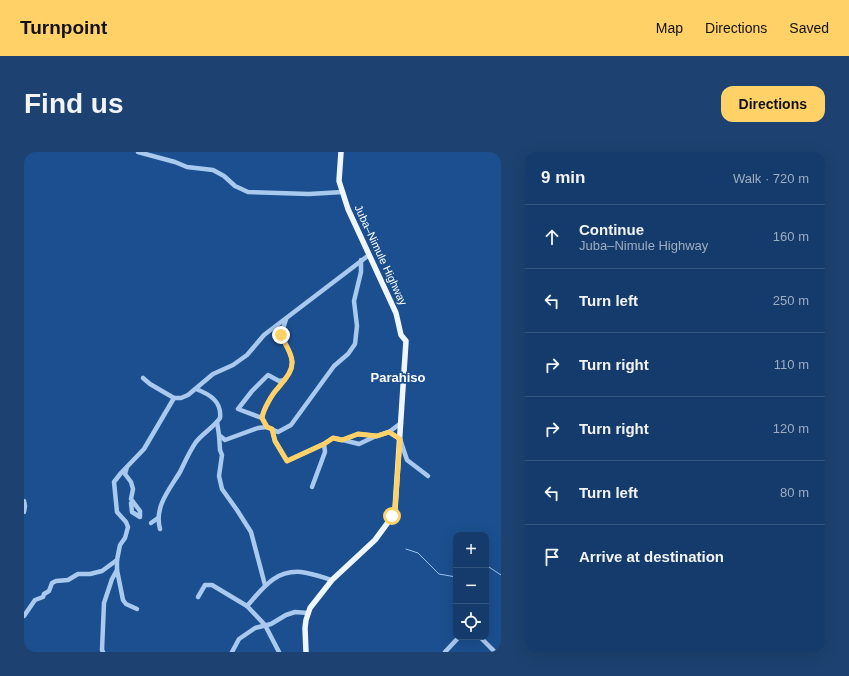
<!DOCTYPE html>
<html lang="en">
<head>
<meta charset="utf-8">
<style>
  :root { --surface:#143b6b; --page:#1d4271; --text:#f1f3f6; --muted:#9dadc1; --line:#33557e; --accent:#ffd166 }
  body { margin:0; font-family:Helvetica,sans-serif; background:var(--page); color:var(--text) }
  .controls { position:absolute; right:12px; bottom:12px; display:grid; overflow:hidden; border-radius:8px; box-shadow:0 4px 16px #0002 }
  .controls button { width:36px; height:36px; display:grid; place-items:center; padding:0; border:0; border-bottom:1px solid var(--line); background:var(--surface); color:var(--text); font:20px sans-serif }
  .stop { position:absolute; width:12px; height:12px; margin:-9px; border:3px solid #ffd166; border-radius:50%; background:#fff }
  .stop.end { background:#ffd166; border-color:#fff; box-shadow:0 1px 4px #0008 }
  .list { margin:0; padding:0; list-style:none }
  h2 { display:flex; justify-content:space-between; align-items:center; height:52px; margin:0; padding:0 16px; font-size:17px }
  h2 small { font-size:13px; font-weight:400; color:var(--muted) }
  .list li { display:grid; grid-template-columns:26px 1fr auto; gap:12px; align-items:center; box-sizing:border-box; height:64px; padding:0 16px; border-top:1px solid var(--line) }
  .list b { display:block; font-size:15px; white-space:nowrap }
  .list p { margin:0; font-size:13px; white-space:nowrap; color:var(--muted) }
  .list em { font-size:13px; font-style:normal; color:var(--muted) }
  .icon { flex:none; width:22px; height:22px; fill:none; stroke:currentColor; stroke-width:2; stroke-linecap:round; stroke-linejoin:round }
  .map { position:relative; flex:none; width:477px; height:500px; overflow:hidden; border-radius:12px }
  header { display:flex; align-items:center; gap:24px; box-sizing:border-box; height:56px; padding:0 20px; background:var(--accent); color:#111 }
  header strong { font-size:19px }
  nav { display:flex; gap:22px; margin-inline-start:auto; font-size:14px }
  .intro { display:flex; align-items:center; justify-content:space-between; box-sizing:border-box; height:96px; padding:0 24px }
  h1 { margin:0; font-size:28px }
  .button { padding:10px 18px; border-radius:12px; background:var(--accent); color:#111; font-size:14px; font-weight:700 }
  main { display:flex; gap:24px; padding:0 24px }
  aside { flex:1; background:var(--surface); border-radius:12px; box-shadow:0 4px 16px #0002 }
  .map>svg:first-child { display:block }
</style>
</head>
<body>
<header>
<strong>Turnpoint</strong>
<nav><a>Map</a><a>Directions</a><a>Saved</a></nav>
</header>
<div class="intro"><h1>Find us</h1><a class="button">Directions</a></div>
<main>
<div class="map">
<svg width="477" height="500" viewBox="0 0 477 500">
  <rect width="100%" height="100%" fill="#1b4f8f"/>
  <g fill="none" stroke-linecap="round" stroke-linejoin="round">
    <g stroke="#9cc4f0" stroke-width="1">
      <path d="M 382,397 L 394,401 L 415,422 L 432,425"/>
      <path d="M 462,413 L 477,423"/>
    </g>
    <g stroke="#a9c9ee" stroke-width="4.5">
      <path d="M 114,0 L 151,10 L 163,15 L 189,18 L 200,24 L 211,34 L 224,40 L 285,42 L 319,40"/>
      <path d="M 119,226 L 126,232 L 150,246"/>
      <path d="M 261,228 L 255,229 L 244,223 L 228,239 L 214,257 L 238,266 C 239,258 248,242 254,236 C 260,228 269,220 268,209 C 267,199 260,191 257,183 L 262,167"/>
      <path d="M 238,266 L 243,275 L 254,280 L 267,273 L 310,214 L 324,202 L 331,192 L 333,174 L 330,149 L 337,120 L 337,108"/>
      <path d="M 193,270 L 195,283 L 201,288 L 234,276 L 243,275"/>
      <path d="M 248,277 L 251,289 L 263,309 L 300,292 L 309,286 L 319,288 L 334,282 L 353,284 L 365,280 L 376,287 L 383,308 L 404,324"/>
      <path d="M 365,280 L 377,271"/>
      <path d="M 195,283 L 196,298 L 198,303 L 195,324 L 198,337 L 213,358 L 227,380 L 241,433"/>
      <path d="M 319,288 L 335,292 L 352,284"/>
      <path d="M 103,315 L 101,322 L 107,330 L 109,337 L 107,347 L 116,359 L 116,365 L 108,360 L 107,351 L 108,350"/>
      <path d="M 288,335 L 301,300 L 300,292"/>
      <path d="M 0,349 L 1,354 L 0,360"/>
      <path d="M 127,371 L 134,366"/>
      <path d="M 136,377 C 130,355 145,338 156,320 C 161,310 165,300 172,290 C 179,281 190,275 196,266 C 198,249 185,242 172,237"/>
      <path d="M 93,418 L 99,448 L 102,452 L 113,457"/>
      <path d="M 174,445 L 181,433 L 188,433 L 223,454"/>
      <path d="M 0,464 L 11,448 L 19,445 L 20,442 L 25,439 L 28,431 L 32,429 L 44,428 L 54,422 L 66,422 L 78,419 L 93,408"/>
      <path d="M 456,485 L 471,500"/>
      <path d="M 79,500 L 78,498 L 80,451 L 88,427 L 93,418 L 93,408 L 96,393 L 101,386 L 104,375 L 102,370 L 93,360 L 90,330 L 97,321 L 120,297 L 150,246 L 157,246 L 164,243 L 189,222 L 209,213 L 223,203 L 240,183 L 345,103"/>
      <path d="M 208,500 L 215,487 L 231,476 L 247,472 L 262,463 L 271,460 L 284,461"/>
      <path d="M 255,500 L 241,473 L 223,454 C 239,436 251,418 277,420 C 287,421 298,425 308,428"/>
      <path d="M 421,500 L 435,485"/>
    </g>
    <path stroke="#f0f6ff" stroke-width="5.5" d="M 282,500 L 281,476 L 282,468 L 286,456 L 308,428 L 351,388 L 365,369 L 371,357 L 382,189 L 377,183 L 372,161 L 324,57 L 315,29 L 317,0"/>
  </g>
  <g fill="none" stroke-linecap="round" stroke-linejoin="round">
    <path stroke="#ffd166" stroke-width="5" d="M 257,183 C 260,191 267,199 268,209 C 269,220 260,228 254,236 C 248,242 239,258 238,266 L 243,275 L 248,277 L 251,289 L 263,309 L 300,292 L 309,286 L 318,288 L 334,282 L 353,284 L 365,280 L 376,287 L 371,357 L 368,364"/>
  </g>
  <g text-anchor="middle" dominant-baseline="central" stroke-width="3.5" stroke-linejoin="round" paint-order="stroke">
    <g font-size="11" fill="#fff" stroke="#1b4f8f">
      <text transform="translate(357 103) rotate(65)">Juba–Nimule Highway</text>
    </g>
    <g font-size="13" font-weight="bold" fill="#fff" stroke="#1b4f8f">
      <text x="374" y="225">Parahiso</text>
    </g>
  </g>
</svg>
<div class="controls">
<button>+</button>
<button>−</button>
<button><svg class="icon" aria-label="locate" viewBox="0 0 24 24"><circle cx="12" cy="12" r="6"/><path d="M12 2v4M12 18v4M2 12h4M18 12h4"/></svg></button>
</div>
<div class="stop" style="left:368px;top:364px"></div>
<div class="stop end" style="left:257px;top:183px"></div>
</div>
<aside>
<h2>9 min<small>Walk · 720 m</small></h2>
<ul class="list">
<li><svg class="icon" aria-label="ahead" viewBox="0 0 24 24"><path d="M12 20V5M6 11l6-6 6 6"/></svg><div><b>Continue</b><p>Juba–Nimule Highway</p></div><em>160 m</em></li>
<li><svg class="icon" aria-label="left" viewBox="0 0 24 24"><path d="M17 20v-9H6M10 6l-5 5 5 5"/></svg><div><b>Turn left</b></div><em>250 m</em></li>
<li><svg class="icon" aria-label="right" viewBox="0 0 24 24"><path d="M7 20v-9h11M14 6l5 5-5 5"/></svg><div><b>Turn right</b></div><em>110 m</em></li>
<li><svg class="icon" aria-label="right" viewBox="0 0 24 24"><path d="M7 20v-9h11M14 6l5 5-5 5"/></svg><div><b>Turn right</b></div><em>120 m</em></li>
<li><svg class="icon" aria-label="left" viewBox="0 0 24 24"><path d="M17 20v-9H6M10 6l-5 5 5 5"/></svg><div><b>Turn left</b></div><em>80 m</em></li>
<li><svg class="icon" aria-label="arrive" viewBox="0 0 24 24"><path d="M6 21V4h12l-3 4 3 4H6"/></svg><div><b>Arrive at destination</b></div></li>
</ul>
</aside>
</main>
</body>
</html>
